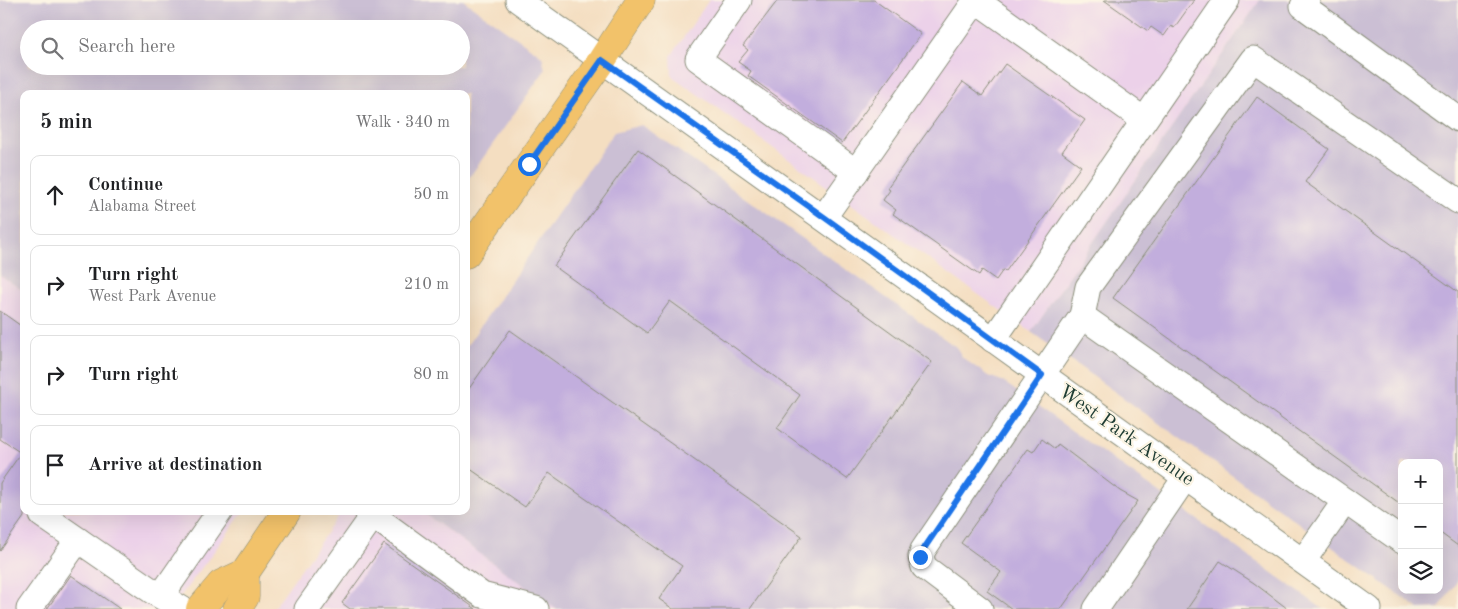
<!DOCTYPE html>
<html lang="en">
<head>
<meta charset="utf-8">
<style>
  :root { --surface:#fff; --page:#f6f6f6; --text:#202124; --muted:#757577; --line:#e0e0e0 }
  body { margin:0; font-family:"Old Standard TT",serif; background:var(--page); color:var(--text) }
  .controls { position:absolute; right:15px; bottom:15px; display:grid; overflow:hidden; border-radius:10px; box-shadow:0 5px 20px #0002 }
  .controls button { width:45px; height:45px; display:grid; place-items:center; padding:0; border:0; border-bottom:1px solid var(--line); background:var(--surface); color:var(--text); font:25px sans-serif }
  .stop { position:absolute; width:15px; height:15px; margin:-11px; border:4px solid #1a73e8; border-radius:50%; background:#fff }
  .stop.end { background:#1a73e8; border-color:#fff; box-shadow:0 1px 5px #0008 }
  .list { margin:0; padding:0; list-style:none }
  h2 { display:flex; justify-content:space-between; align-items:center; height:65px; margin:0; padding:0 20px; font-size:21px }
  h2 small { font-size:16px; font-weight:400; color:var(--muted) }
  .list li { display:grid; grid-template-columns:32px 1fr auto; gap:15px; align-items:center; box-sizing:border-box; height:80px; margin:0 10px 10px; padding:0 10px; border:1px solid var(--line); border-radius:10px }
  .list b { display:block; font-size:19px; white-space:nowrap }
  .list p { margin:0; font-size:16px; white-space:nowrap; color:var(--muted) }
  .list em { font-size:16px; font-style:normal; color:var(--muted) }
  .icon { flex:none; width:28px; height:28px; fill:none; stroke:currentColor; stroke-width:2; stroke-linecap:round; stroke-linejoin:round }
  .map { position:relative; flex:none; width:1458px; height:609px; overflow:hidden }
  .search { position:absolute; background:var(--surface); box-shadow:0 5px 20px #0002; left:20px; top:20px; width:450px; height:55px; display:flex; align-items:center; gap:12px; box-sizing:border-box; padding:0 18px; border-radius:28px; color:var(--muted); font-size:19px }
  .panel { position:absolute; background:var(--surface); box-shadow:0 5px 20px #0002; left:20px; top:90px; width:450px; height:425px; border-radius:10px }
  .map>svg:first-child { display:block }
</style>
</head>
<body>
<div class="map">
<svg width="1458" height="609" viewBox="0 0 1458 609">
  <rect width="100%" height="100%" fill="#fcf5e5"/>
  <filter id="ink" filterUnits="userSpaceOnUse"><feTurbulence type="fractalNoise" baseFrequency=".02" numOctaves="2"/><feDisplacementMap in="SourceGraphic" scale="10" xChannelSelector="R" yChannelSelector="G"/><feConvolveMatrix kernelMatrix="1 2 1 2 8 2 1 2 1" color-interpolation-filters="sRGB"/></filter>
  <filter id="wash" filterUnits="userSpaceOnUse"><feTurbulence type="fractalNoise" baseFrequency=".0096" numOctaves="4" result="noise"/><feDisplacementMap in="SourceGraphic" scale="20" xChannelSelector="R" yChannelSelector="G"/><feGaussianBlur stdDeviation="1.12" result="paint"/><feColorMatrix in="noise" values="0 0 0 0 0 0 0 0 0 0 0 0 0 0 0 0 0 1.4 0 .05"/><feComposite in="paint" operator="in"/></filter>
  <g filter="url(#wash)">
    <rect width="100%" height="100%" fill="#f4dec1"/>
    <g fill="#ecd1e9">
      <path d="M 709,0 L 1260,0 L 1031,332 L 672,76 L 671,56 Z"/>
      <path d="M 0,275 L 24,291 L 24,511 L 244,511 L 171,609 L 0,609 Z"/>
      <path d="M 342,511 L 421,511 L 556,609 L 273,609 Z"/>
    </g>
    <g fill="#cbbfd4" fill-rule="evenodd">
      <path d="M 0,0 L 463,0 L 542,56 L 545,70 L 466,182 L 466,94 L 24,94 L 24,291 L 0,275 ZM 29,29 L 461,29 L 461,66 L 29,66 Z"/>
      <path d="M 1260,0 L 1458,0 L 1458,580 L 1439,608 L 1419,609 L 1031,332 ZM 1402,463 L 1439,463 L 1439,590 L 1402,590 Z"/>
      <path d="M 642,125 L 956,347 L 963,358 L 988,376 L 1002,381 L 1323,609 L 556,609 L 421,511 L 466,511 L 466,347 L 614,132 Z"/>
    </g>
    <g id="blocks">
      <g fill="#c2aedd">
        <path d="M 778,0 L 874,0 L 921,34 L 842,143 L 748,76 L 751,71 L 738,62 L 748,50 L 743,46 Z"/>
        <path d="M 1104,0 L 1194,0 L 1174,28 L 1171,26 L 1164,36 L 1151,27 L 1148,31 Z"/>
        <path d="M 1005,64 L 1085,120 L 1062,152 L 1081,166 L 1006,271 L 1003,270 L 996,280 L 982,270 L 979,275 L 893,214 L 896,210 L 883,200 L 890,190 L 887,188 L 963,82 L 982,96 Z"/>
        <path d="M 1257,97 L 1329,149 L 1305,182 L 1458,292 L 1458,546 L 1439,532 L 1439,463 L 1402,463 L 1402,505 L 1113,298 Z"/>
        <path d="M 638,149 L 932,362 L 847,479 L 777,428 L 800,395 L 670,301 L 647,333 L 554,266 Z"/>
        <path d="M 0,311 L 24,328 L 24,517 L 0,551 L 0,483 L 21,453 L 0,439 Z"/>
        <path d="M 510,330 L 802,536 L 750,609 L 673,609 L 659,599 L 682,566 L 549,473 L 525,507 L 466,466 L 466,393 Z"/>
        <path d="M 1042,439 L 1055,449 L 1058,444 L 1120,491 L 1138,501 L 1061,609 L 1012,609 L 987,591 L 1001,572 L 961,543 L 1028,449 L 1033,452 Z"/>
        <path d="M 384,544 L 476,609 L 350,609 L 342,603 Z"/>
        <path d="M 1220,561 L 1254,583 L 1288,609 L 1187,609 Z"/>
        <path d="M 71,575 L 120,609 L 47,609 Z"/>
      </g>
    </g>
  </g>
  <g filter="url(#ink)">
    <use href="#blocks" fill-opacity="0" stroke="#8a8e7a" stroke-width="1"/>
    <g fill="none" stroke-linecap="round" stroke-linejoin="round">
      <g stroke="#8a8e7a" stroke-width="27">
        <g id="minor">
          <path d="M 518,0 C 803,202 1085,406 1369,609"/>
          <path d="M 739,0 L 698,59 L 856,172"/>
          <path d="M 1307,0 L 1303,6 L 1458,119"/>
          <path d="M 977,1 L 1144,120"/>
          <path d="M 824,217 L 976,0"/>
          <path d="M 1082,316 L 1088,287 L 1253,59 L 1458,201"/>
          <path d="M 993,340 L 1227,0"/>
          <path d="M 1345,501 L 1402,541"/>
          <path d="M 44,511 L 42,515 L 152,591 L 182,609"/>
          <path d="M 367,511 L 482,595 L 536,609"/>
          <path d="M 161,596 L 220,511"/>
          <path d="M 29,609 L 78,540"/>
          <path d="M 307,609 L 373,516"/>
          <path d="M 980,609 L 924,567 L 921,557 L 923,550 L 1082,316 L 1345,501 L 1303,561"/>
          <path d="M 1096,609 L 1185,478"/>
        </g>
      </g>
      <g stroke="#8a8e7a" stroke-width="29">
        <g id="major">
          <path d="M 466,254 L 602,60 L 641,0"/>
          <path d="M 200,609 L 221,584 L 245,573 L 287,511"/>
          <path d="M 237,609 L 245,597 L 245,573"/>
        </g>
      </g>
      <use href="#minor" stroke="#fff" stroke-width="25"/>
      <use href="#major" stroke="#f2c26a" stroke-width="28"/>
    </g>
  </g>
  <g fill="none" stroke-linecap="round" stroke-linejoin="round" filter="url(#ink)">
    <path stroke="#1a73e8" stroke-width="6" d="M 529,164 L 602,60 L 824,217 L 1042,375 L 923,550 L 920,557"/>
  </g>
  <g text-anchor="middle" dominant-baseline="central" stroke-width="4.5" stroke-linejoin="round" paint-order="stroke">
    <g font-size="20" fill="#1f3d34" stroke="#fcf5e5">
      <text transform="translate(1126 436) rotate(35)">West Park Avenue</text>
    </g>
  </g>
</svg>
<div class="controls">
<button>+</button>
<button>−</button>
<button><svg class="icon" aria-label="layers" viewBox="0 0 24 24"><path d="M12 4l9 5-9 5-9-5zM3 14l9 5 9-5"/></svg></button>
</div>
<div class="stop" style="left:529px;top:164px"></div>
<div class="stop end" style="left:920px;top:557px"></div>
<div class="search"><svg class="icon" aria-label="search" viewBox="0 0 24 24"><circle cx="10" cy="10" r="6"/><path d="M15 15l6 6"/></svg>Search here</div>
<section class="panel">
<h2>5 min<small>Walk · 340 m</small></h2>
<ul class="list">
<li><svg class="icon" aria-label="ahead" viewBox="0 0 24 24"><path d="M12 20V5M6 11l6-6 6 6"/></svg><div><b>Continue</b><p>Alabama Street</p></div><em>50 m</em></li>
<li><svg class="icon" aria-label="right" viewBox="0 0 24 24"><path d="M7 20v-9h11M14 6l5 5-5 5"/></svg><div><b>Turn right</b><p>West Park Avenue</p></div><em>210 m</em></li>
<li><svg class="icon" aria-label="right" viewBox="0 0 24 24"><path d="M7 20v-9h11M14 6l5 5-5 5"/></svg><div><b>Turn right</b></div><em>80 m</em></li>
<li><svg class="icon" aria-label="arrive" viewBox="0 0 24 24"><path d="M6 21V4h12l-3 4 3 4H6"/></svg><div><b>Arrive at destination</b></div></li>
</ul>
</section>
</div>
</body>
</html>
